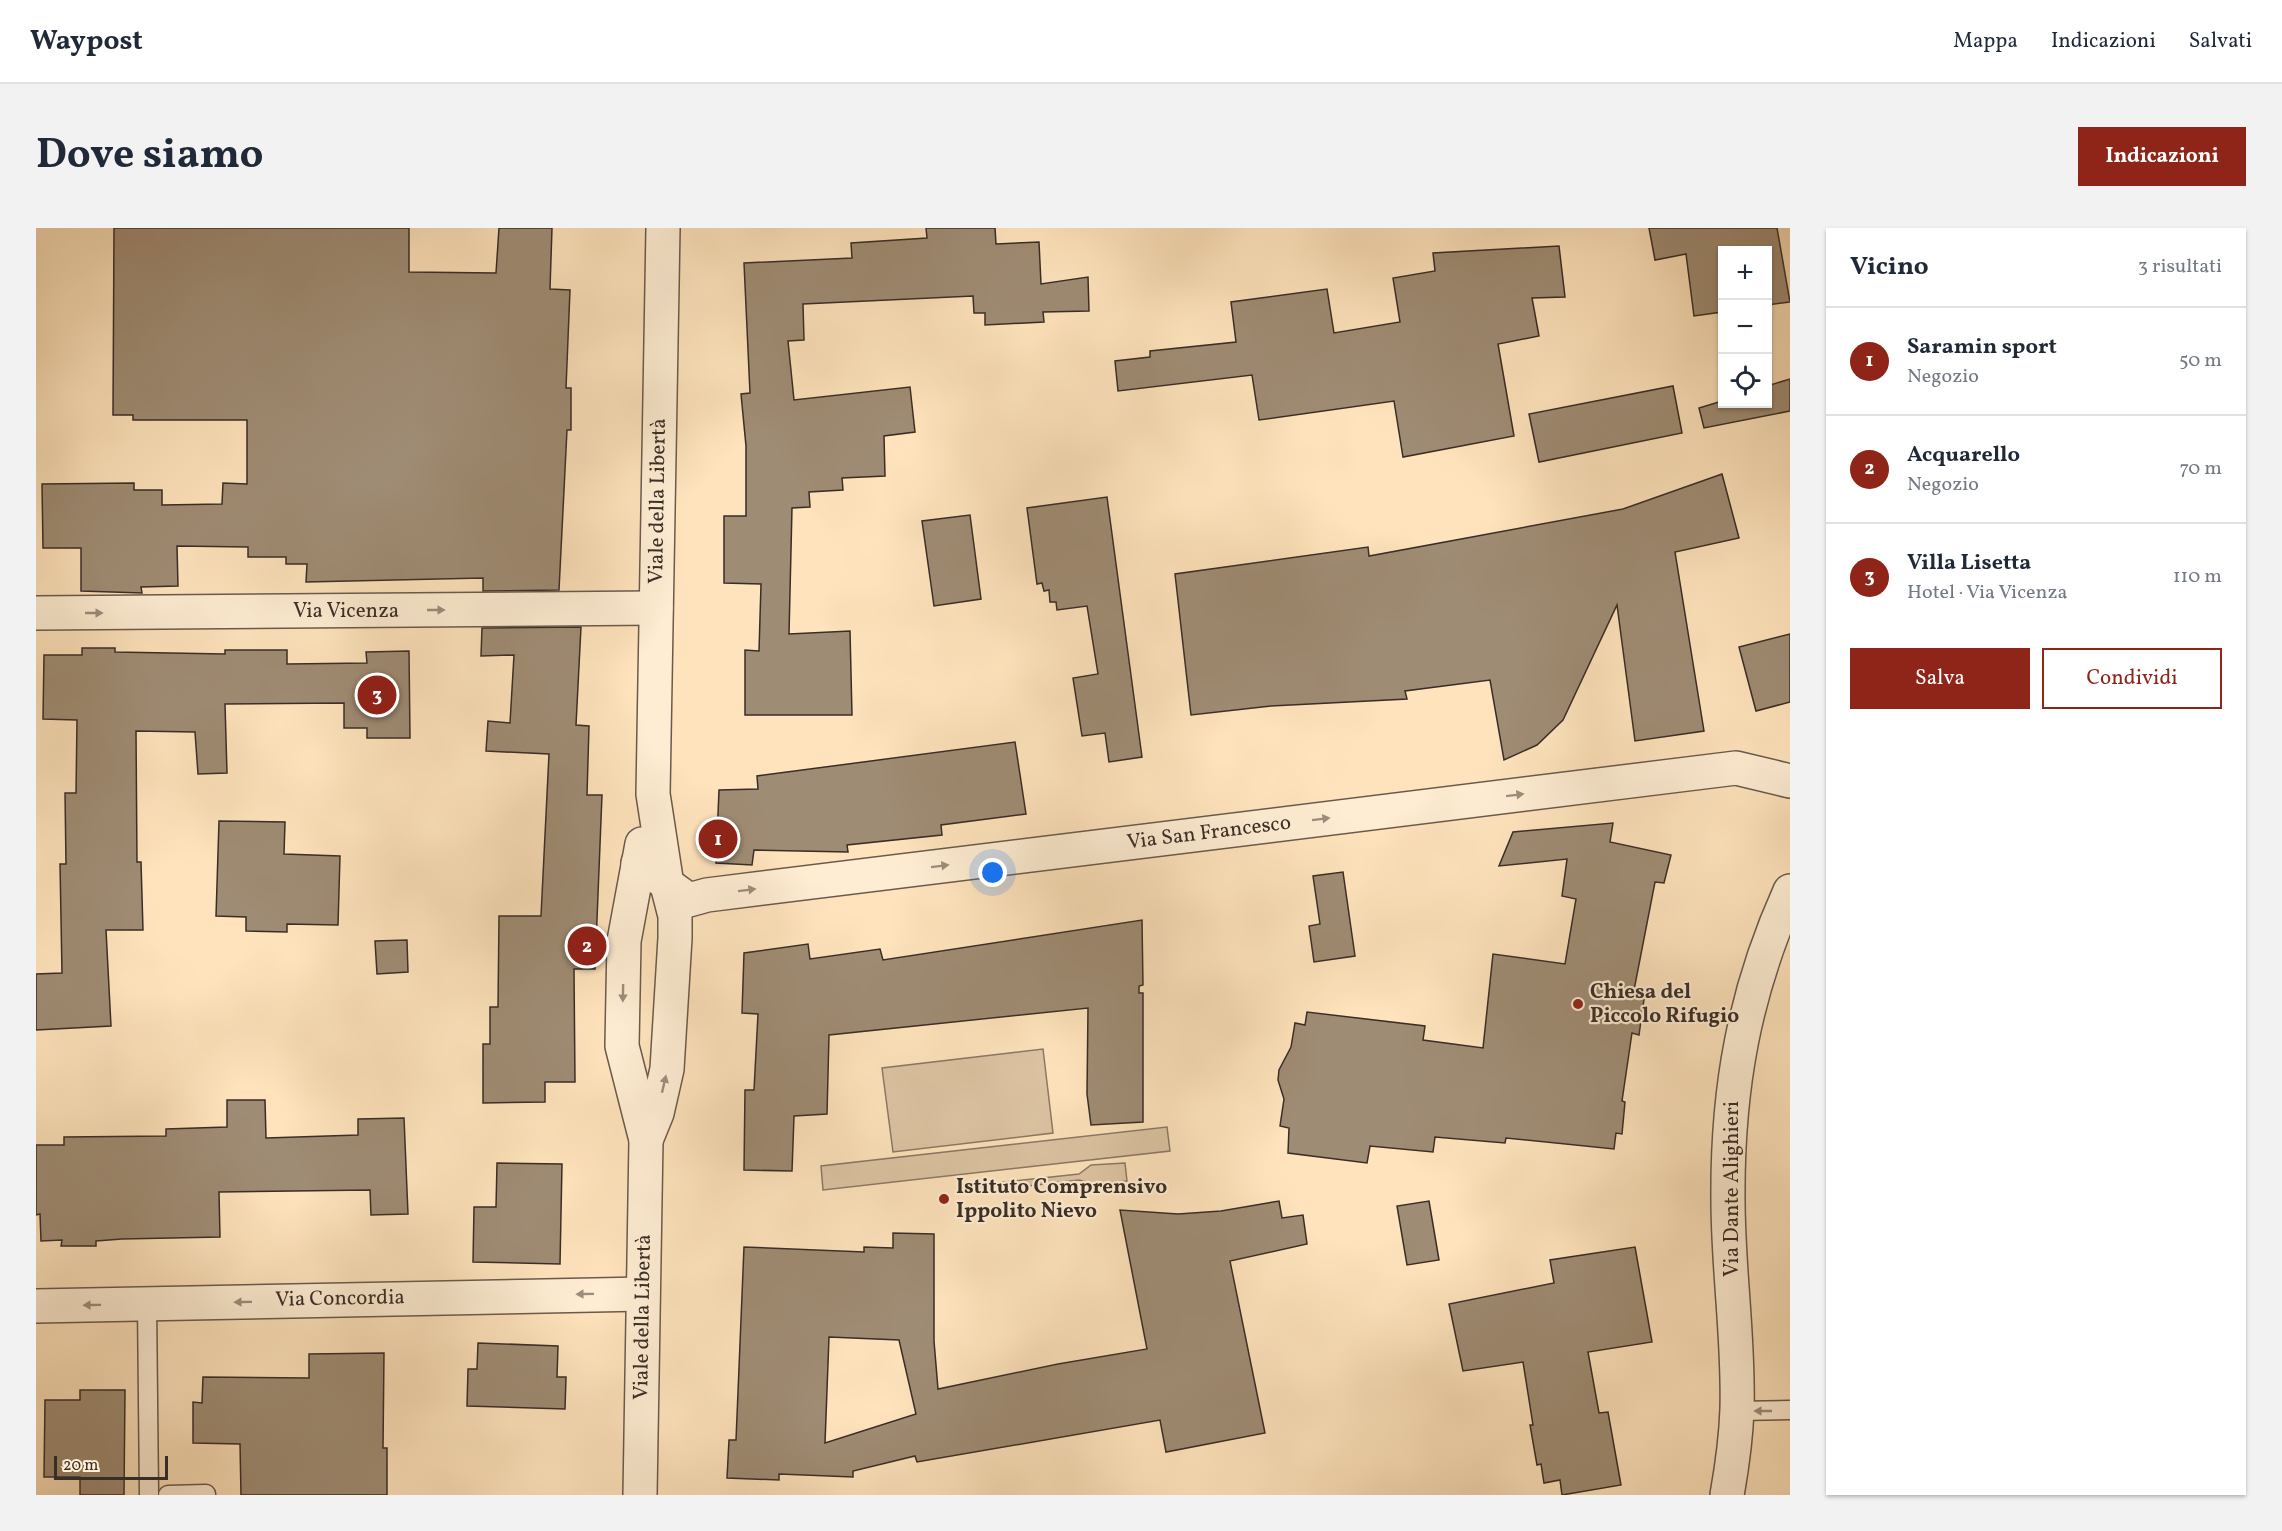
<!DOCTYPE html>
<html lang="it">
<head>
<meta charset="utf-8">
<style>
  :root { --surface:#fff; --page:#f2f2f3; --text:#1f2937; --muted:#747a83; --line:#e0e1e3; --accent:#8f2418 }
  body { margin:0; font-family:Vollkorn,serif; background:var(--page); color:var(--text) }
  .controls { position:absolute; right:18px; top:18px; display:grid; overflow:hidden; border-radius:0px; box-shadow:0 2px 4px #0004 }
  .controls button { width:54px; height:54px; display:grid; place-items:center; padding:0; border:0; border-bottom:2px solid var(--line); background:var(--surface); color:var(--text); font:30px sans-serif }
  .scale { position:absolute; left:18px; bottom:15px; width:114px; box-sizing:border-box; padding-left:6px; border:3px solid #392d27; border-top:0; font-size:16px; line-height:21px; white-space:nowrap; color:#392d27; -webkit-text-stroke:4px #feedd3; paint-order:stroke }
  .you { position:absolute; left:957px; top:645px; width:21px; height:21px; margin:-15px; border:4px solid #fff; border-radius:50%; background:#1a73e8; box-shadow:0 0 0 9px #1a73e833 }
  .badge { display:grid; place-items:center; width:39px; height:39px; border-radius:50%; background:var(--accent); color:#fff; font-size:20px; font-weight:700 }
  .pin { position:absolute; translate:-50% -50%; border:3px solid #fff; box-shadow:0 2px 6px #0006 }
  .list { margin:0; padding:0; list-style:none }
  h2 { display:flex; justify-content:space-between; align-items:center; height:78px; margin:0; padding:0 24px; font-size:26px }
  h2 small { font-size:20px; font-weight:400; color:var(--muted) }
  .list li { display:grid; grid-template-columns:39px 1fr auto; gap:18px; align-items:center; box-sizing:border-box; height:108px; padding:0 24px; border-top:2px solid var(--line) }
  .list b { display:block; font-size:22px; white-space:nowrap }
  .list p { margin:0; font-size:20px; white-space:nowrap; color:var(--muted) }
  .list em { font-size:20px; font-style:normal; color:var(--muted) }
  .actions { display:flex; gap:12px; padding:18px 24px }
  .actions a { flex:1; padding:14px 0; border:2px solid var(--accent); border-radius:0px; text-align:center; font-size:21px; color:var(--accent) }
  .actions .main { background:var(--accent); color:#fff }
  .icon { flex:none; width:33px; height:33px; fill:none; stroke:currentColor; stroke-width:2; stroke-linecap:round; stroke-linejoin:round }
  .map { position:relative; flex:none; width:1754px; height:1267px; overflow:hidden; border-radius:0px }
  header { display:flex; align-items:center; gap:36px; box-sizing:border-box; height:84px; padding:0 30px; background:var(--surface); border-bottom:2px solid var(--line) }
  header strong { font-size:28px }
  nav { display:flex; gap:33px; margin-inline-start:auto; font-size:21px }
  .intro { display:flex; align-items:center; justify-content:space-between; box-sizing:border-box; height:144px; padding:0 36px }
  h1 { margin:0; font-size:42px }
  .button { padding:15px 27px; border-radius:0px; background:var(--accent); color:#fff; font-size:21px; font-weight:700 }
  main { display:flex; gap:36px; padding:0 36px }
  aside { flex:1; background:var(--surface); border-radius:0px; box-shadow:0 2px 4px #0004 }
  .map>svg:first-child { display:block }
</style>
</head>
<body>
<header>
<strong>Waypost</strong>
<nav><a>Mappa</a><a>Indicazioni</a><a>Salvati</a></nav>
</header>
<div class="intro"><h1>Dove siamo</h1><a class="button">Indicazioni</a></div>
<main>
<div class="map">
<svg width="1754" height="1267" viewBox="0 0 1754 1267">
  <rect width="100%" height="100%" fill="#fee3bc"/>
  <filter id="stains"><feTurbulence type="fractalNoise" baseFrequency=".00333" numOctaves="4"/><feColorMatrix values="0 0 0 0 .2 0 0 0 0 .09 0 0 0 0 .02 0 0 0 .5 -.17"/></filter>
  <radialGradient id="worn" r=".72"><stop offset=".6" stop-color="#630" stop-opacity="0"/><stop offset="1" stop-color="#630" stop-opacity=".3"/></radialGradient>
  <g fill="#ddc4a3" stroke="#8b7865" stroke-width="1.5">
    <path d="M 1007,821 L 1017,905 L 857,924 L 846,840 Z"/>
    <path d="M 1131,899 L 1134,923 L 787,962 L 785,938 Z"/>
    <path d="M 1089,935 L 1091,953 L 1058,956 L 1043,952 L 932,965 L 932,958 L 1043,946 L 1055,937 Z"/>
  </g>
  <g fill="#9f8c74" stroke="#392d27" stroke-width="1.5" fill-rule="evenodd">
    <path d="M 78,0 L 373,0 L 373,44 L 460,45 L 463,0 L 516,0 L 514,61 L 534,62 L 530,160 L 535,160 L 535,202 L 531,202 L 523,362 L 447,363 L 447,350 L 270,354 L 271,336 L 250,336 L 250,329 L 212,329 L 212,319 L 141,318 L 142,358 L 105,359 L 106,365 L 45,363 L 45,320 L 7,320 L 6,256 L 98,255 L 98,262 L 126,262 L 126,277 L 186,276 L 187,255 L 211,256 L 211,192 L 97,192 L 97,187 L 77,187 Z"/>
    <path d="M 890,0 L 959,0 L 960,16 L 1003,14 L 1005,56 L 1052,49 L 1053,83 L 1007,84 L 1008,94 L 949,97 L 949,85 L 938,85 L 937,68 L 767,76 L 768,112 L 752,113 L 758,172 L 874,159 L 879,204 L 848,208 L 849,248 L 806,250 L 807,262 L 773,264 L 774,279 L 756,280 L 753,406 L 814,403 L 816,487 L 709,487 L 709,422 L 723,423 L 725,356 L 688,355 L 688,288 L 710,288 L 710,218 L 705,166 L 714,165 L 708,35 L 816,30 L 815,15 L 891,10 Z"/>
    <path d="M 1613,0 L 1741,0 L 1754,74 L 1731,77 L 1731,22 L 1686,22 L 1686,84 L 1658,88 L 1650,26 L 1619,32 Z"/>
    <path d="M 1523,18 L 1529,69 L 1496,70 L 1503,108 L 1462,116 L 1478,208 L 1367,229 L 1358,173 L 1223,192 L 1216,147 L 1082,163 L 1079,133 L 1114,129 L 1114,123 L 1200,114 L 1195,74 L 1291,61 L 1298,105 L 1364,94 L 1357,50 L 1399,43 L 1397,25 Z"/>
    <path d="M 1754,151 L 1754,183 L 1668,200 L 1663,180 L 1686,173 L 1686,176 L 1731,176 L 1731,158 Z"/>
    <path d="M 1637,158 L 1646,205 L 1503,234 L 1493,186 Z"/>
    <path d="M 1686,246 L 1703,310 L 1639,324 L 1668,503 L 1599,513 L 1581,377 L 1527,492 L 1501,517 L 1468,532 L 1454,452 L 1369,463 L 1371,471 L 1235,478 L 1155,487 L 1139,346 L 1332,319 L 1333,328 L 1587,281 Z"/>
    <path d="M 1071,269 L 1106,529 L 1073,534 L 1069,505 L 1046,508 L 1037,450 L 1062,446 L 1051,378 L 1021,382 L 1020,374 L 1014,374 L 1013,362 L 1008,363 L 1006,355 L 1001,356 L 991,280 Z"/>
    <path d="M 934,287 L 945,371 L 898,378 L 886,293 Z"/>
    <path d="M 545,399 L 540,497 L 553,498 L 551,567 L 566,567 L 559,741 L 538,741 L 539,854 L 509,854 L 509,874 L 447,875 L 447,816 L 454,816 L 454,779 L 462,779 L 463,688 L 505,688 L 513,526 L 450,523 L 452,493 L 474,495 L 478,427 L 445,428 L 446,400 Z"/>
    <path d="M 1754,406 L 1754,474 L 1720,483 L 1703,419 Z"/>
    <path d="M 46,420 L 79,420 L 79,424 L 189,426 L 189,422 L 251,422 L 251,436 L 331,435 L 330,424 L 373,423 L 374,510 L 331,510 L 331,500 L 308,500 L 308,475 L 189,476 L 191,545 L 162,546 L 159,504 L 100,503 L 101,634 L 105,634 L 107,702 L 70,702 L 75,798 L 0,802 L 0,746 L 26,745 L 24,636 L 30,636 L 29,565 L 40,565 L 41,492 L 7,491 L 8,427 L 46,427 Z"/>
    <path d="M 979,514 L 990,586 L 905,597 L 906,607 L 811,617 L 812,624 L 718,622 L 716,637 L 680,635 L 683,562 L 722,561 L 721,548 Z"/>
    <path d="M 183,593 L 249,594 L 248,626 L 304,628 L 302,697 L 251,696 L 251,704 L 210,703 L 210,689 L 180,688 Z"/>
    <path d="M 1577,595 L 1574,614 L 1635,627 L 1628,655 L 1619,654 L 1598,762 L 1609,764 L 1603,807 L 1596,805 L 1586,873 L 1589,874 L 1586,906 L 1580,905 L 1578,921 L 1470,910 L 1469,915 L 1399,909 L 1397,924 L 1334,918 L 1331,935 L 1252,925 L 1253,900 L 1244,898 L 1248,871 L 1242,852 L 1243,842 L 1255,819 L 1259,795 L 1269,797 L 1271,784 L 1389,798 L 1387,812 L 1447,820 L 1457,726 L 1529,736 L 1540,671 L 1526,668 L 1531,631 L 1463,638 L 1477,604 Z"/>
    <path d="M 1307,644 L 1319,728 L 1278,734 L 1273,698 L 1284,696 L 1277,648 Z"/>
    <path d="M 1106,692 L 1107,757 L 1103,758 L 1103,765 L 1107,765 L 1107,894 L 1055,897 L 1051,866 L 1052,780 L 793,807 L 791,886 L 758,888 L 756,943 L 708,942 L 709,862 L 718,862 L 722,786 L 706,785 L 708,725 L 772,716 L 774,731 L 844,721 L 847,732 Z"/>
    <path d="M 371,712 L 372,744 L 341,746 L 339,713 Z"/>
    <path d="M 191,872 L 229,872 L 230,910 L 322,907 L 322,891 L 368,890 L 372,986 L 335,987 L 334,962 L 183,964 L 184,1009 L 86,1011 L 60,1013 L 60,1018 L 25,1018 L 26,1012 L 5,1013 L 4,986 L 0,987 L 0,917 L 28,917 L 28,909 L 130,908 L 130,901 L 191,899 Z"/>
    <path d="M 461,935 L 526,936 L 524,1036 L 437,1034 L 438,979 L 460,979 Z"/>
    <path d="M 1243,973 L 1246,990 L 1267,987 L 1271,1016 L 1194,1033 L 1229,1205 L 1130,1224 L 1124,1192 L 881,1234 L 879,1228 L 817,1243 L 817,1249 L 743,1246 L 743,1252 L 691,1250 L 693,1212 L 700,1212 L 708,1019 L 828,1024 L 828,1019 L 857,1020 L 857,1005 L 898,1006 L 898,1113 L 902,1161 L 1022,1136 L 1111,1121 L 1084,982 L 1142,986 L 1185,983 ZM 793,1109 L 863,1112 L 880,1186 L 789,1215 Z"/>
    <path d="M 1393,973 L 1403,1032 L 1371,1037 L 1361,978 Z"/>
    <path d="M 1599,1019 L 1616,1114 L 1552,1124 L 1563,1185 L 1572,1184 L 1585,1257 L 1526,1267 L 1524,1252 L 1508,1255 L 1505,1236 L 1501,1237 L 1494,1197 L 1497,1197 L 1487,1134 L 1427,1143 L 1413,1076 L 1518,1055 L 1514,1032 Z"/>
    <path d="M 442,1115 L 522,1118 L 521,1149 L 530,1149 L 529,1181 L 431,1178 L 432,1141 L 441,1141 Z"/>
    <path d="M 348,1125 L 347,1220 L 351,1220 L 351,1267 L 205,1267 L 204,1216 L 157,1215 L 157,1174 L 166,1175 L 167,1149 L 273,1150 L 273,1126 Z"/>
    <path d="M 44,1162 L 89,1162 L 88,1267 L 44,1267 L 44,1249 L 8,1249 L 9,1172 L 44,1172 Z"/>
  </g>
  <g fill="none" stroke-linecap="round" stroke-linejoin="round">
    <g stroke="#6a5a4c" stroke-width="21">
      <g id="service">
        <path d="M 111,1076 L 113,1267"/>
        <path d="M 1701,1183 L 1754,1182"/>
        <path d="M 132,1267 L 170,1266"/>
      </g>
    </g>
    <g stroke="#6a5a4c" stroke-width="36">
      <g id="minor">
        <path d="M 0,385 L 620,380"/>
        <path d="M 602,635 L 653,672 L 671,667 L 1700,540 L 1754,553"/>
        <path d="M 610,912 L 621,885 L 631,841 L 639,710 L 639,688 L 631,657 L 617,566 L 627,0"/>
        <path d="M 0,1078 L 607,1066"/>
        <path d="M 604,1267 L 610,912 L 586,818 L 588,713 L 606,616"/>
      </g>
    </g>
    <g stroke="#6a5a4c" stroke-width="36">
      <path id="tertiary" d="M 1691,1267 C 1696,1239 1700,1210 1701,1181 C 1703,1111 1692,1042 1692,972 C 1691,861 1708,765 1754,663"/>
    </g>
    <use href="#service" stroke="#feedd3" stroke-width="18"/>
    <use href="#minor" stroke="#feedd3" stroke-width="33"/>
    <use href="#tertiary" stroke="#feedd3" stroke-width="33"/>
  </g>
  <defs><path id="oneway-solid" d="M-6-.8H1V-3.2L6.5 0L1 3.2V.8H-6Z" transform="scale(1.5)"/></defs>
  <g fill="#9c8d7d">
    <use href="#oneway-solid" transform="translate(400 382)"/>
    <use href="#oneway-solid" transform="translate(58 385)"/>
    <use href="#oneway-solid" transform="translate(1479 567) rotate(-7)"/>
    <use href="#oneway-solid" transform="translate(1285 591) rotate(-7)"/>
    <use href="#oneway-solid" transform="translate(904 638) rotate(-7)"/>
    <use href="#oneway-solid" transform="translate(711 662) rotate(-7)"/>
    <use href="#oneway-solid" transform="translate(587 765) rotate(91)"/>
    <use href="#oneway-solid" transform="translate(628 856) rotate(-77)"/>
    <use href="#oneway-solid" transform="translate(549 1066) rotate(179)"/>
    <use href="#oneway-solid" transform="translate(207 1074) rotate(179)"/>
    <use href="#oneway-solid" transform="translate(56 1077) rotate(179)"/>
    <use href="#oneway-solid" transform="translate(1727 1183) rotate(180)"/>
  </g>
  <g fill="#8f2418" stroke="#feedd3" stroke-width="2">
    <circle cx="1542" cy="776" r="6"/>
    <circle cx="908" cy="971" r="6"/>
  </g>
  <g text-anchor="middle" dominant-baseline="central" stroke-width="4.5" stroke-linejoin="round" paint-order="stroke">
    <g font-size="21" fill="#392d27" stroke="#feedd3">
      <text transform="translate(622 273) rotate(-89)">Viale della Libertà</text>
      <text x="310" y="383">Via Vicenza</text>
      <text transform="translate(1173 605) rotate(-7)">Via San Francesco</text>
      <text transform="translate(1696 961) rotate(-90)">Via Dante Alighieri</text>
      <text transform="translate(304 1071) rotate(-1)">Via Concordia</text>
      <text transform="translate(607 1089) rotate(-89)">Viale della Libertà</text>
    </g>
    <g font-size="21" font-weight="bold" fill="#392d27" stroke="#feedd3" text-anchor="start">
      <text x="1554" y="764">Chiesa del<tspan x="1554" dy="24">Piccolo Rifugio</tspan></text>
      <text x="920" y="959">Istituto Comprensivo<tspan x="920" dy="24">Ippolito Nievo</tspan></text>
    </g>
  </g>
  <rect width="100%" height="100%" filter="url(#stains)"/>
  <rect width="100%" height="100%" fill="url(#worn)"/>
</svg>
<div class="controls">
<button>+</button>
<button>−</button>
<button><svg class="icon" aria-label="locate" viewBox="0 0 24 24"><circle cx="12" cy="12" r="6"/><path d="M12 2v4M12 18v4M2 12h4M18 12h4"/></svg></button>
</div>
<div class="scale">20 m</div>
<div class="you"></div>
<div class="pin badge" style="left:682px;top:611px">1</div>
<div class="pin badge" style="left:551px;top:718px">2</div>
<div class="pin badge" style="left:341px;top:467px">3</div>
</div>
<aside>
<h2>Vicino<small>3 risultati</small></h2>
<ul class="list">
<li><span class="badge">1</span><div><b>Saramin sport</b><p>Negozio</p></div><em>50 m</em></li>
<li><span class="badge">2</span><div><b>Acquarello</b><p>Negozio</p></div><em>70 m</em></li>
<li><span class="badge">3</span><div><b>Villa Lisetta</b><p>Hotel · Via Vicenza</p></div><em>110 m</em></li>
</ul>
<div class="actions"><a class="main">Salva</a><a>Condividi</a></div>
</aside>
</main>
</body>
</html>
